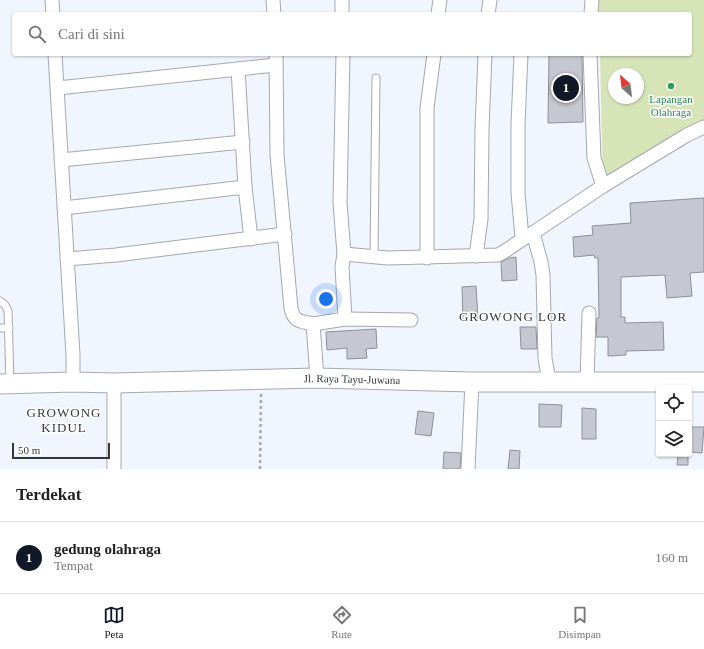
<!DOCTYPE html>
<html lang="id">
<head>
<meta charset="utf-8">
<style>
  :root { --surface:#fff; --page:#f6f6f6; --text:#222; --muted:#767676; --line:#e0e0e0; --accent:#111827 }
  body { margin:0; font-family:Georgia,serif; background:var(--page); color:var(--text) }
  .controls { position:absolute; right:12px; bottom:12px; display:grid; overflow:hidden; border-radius:4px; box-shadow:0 1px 3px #0004 }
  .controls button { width:36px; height:36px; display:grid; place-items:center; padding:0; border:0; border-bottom:1px solid var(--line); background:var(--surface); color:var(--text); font:20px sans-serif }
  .compass { position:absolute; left:608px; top:68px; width:36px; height:36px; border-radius:50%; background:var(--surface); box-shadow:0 1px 3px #0004; rotate:332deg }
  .scale { position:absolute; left:12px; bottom:10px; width:98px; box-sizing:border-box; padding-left:4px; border:2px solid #35373a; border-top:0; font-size:11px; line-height:14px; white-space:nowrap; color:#35373a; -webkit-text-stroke:3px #fff; paint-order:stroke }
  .you { position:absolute; left:326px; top:299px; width:14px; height:14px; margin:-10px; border:3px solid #fff; border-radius:50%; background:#1a73e8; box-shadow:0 0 0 6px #1a73e833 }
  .badge { display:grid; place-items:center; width:26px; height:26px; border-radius:50%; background:var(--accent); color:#fff; font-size:13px; font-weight:700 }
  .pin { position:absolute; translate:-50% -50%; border:2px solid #fff; box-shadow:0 1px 4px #0006 }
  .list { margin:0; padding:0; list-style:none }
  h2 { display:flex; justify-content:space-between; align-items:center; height:52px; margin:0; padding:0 16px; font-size:17px }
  h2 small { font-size:13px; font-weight:400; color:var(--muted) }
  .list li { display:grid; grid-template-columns:26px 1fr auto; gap:12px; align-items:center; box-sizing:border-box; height:72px; padding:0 16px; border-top:1px solid var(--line) }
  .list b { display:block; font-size:15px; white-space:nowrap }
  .list p { margin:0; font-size:13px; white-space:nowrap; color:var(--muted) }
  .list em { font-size:13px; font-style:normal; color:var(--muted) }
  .icon { flex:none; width:22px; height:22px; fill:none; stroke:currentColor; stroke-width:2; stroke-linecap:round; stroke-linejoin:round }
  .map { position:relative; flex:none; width:704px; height:469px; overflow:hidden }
  .search { position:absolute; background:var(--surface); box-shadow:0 1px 3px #0004; left:12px; right:12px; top:12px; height:44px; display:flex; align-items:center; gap:10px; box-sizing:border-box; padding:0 14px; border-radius:4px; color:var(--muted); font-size:15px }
  .sheet { height:124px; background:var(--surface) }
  nav { display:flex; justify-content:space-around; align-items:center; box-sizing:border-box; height:56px; border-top:1px solid var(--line); background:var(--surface); font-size:11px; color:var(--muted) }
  nav a { display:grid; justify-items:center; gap:2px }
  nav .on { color:var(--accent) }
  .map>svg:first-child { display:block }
</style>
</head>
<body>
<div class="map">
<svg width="704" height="469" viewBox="0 0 704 469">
  <rect width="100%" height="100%" fill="#f1f5fd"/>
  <path fill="#d6e4b8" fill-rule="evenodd" d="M 598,0 L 704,0 L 704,124 L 603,186 L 600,54 L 690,54 L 690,14 L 599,14 ZM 614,74 L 638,74 L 638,98 L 614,98 Z"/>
  <g fill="#c5c8d0" stroke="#8d9097">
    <path d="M 549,54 L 582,54 L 583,122 L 548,123 Z"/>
    <path d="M 704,198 L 704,272 L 690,273 L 692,296 L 667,298 L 665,275 L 621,277 L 621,317 L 625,317 L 625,323 L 663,322 L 664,350 L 626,351 L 626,355 L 608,356 L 608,337 L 596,337 L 597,318 L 599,318 L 598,258 L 595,258 L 594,255 L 574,257 L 573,237 L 593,235 L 592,226 L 631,223 L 630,203 Z"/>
    <path d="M 516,257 L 517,280 L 502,281 L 501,262 L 509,258 Z"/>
    <path d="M 476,286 L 478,320 L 463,321 L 462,287 Z"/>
    <path d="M 520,327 L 536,327 L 537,349 L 521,349 Z"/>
    <path d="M 376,329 L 377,348 L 366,349 L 367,358 L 347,359 L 347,348 L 327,350 L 326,332 Z"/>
    <path d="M 539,404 L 562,405 L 561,427 L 539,427 Z"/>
    <path d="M 582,408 L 596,409 L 596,439 L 582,439 Z"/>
    <path d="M 418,411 L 434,413 L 431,436 L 415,434 Z"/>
    <path d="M 689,427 L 704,427 L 702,453 L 689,452 Z"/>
    <path d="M 510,450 L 520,451 L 519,469 L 508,469 Z"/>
    <path d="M 444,452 L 461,453 L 460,469 L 443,469 Z"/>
    <path d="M 678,454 L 688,454 L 688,465 L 677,465 Z"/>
  </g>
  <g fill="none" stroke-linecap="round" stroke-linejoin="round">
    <g stroke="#a5a8b0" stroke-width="9">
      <g id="service">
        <path d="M 374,257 L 376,78"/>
        <path d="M 0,301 L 5,305 L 8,311 L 10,384"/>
        <path d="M 0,328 L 9,328"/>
      </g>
    </g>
    <g stroke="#a5a8b0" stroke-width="15">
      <g id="minor">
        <path d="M 52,0 L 53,14"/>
        <path d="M 273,0 L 274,14"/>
        <path d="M 342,0 L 342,14"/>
        <path d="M 438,14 L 440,0"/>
        <path d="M 488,14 L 490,0"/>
        <path d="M 591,14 L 592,0"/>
        <path d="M 55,54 L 73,355 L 73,382"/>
        <path d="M 276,54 L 277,155 L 291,308 C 294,323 301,321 313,324 L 317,378"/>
        <path d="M 343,54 L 340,203 L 344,254"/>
        <path d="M 521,54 L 518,124 L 518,193 L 522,238"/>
        <path d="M 590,54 L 594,158 L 603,186"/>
        <path d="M 238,69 L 245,187 L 251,239"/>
        <path d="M 58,88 L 276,65"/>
        <path d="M 61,160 L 243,142"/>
        <path d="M 64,208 L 245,187"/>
        <path d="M 533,233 L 541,262 L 543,275 L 545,358 L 549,381"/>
        <path d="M 476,256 L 481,219 L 482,129 L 485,54"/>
        <path d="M 427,258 L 427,108 L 434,54"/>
        <path d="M 67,259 L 116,255 L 285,234"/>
        <path d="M 345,319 L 342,267 L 344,254 L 388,258 L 498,255 C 510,249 521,239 533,233 L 603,186 L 687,135 L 704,127"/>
        <path d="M 313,324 L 345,319 L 411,320"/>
        <path d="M 587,382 L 589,313"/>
        <path d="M 114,469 L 114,383"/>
        <path d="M 468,469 L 472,382"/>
      </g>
    </g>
    <g stroke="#a5a8b0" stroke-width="21">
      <g id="secondary">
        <path id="s1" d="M 0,384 L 73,382 L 114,383 L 317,378 L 472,382 L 704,382"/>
      </g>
    </g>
    <path stroke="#a5a8ae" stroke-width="2.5" stroke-dasharray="3 3" stroke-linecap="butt" d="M 260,469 L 261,393"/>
    <use href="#service" stroke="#fff" stroke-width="7"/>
    <use href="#minor" stroke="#fff" stroke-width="13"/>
    <use href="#secondary" stroke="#fff" stroke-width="19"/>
  </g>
  <circle fill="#2e9e5b" stroke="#fff" stroke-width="1.5" cx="671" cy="86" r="4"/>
  <g text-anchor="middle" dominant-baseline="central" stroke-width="3" stroke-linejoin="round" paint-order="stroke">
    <g font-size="11" fill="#27864d" stroke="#fff">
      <text x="671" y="99">Lapangan<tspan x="671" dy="13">Olahraga</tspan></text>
    </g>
    <g font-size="11" fill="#35373a" stroke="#fff">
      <text stroke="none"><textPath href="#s1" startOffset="352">Jl. Raya Tayu-Juwana</textPath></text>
    </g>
    <g font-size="13" letter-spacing="1" fill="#35373a" stroke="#fff">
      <text x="513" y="316">GROWONG LOR</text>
      <text x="64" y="412">GROWONG<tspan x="64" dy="15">KIDUL</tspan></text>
    </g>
  </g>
</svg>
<div class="controls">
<button><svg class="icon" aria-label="locate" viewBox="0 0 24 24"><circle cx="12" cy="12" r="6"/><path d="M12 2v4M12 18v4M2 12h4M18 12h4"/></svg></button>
<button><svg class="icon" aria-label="layers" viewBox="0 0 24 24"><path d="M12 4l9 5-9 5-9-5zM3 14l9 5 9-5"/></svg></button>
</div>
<svg class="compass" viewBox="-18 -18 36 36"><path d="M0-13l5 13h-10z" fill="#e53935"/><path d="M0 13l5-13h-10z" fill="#767676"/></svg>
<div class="scale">50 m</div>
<div class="you"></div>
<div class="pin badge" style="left:566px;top:88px">1</div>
<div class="search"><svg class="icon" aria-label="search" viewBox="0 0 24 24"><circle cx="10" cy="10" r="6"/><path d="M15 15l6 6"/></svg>Cari di sini</div>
</div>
<section class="sheet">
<h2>Terdekat<small></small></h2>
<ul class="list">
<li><span class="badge">1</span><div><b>gedung olahraga</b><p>Tempat</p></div><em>160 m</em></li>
</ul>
</section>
<nav>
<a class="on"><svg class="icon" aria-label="map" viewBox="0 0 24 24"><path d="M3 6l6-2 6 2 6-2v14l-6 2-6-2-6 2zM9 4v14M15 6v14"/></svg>Peta</a>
<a><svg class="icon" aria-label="directions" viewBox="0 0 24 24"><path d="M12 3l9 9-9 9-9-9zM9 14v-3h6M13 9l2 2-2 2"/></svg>Rute</a>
<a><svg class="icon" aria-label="saved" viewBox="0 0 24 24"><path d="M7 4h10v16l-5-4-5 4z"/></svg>Disimpan</a>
</nav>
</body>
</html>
